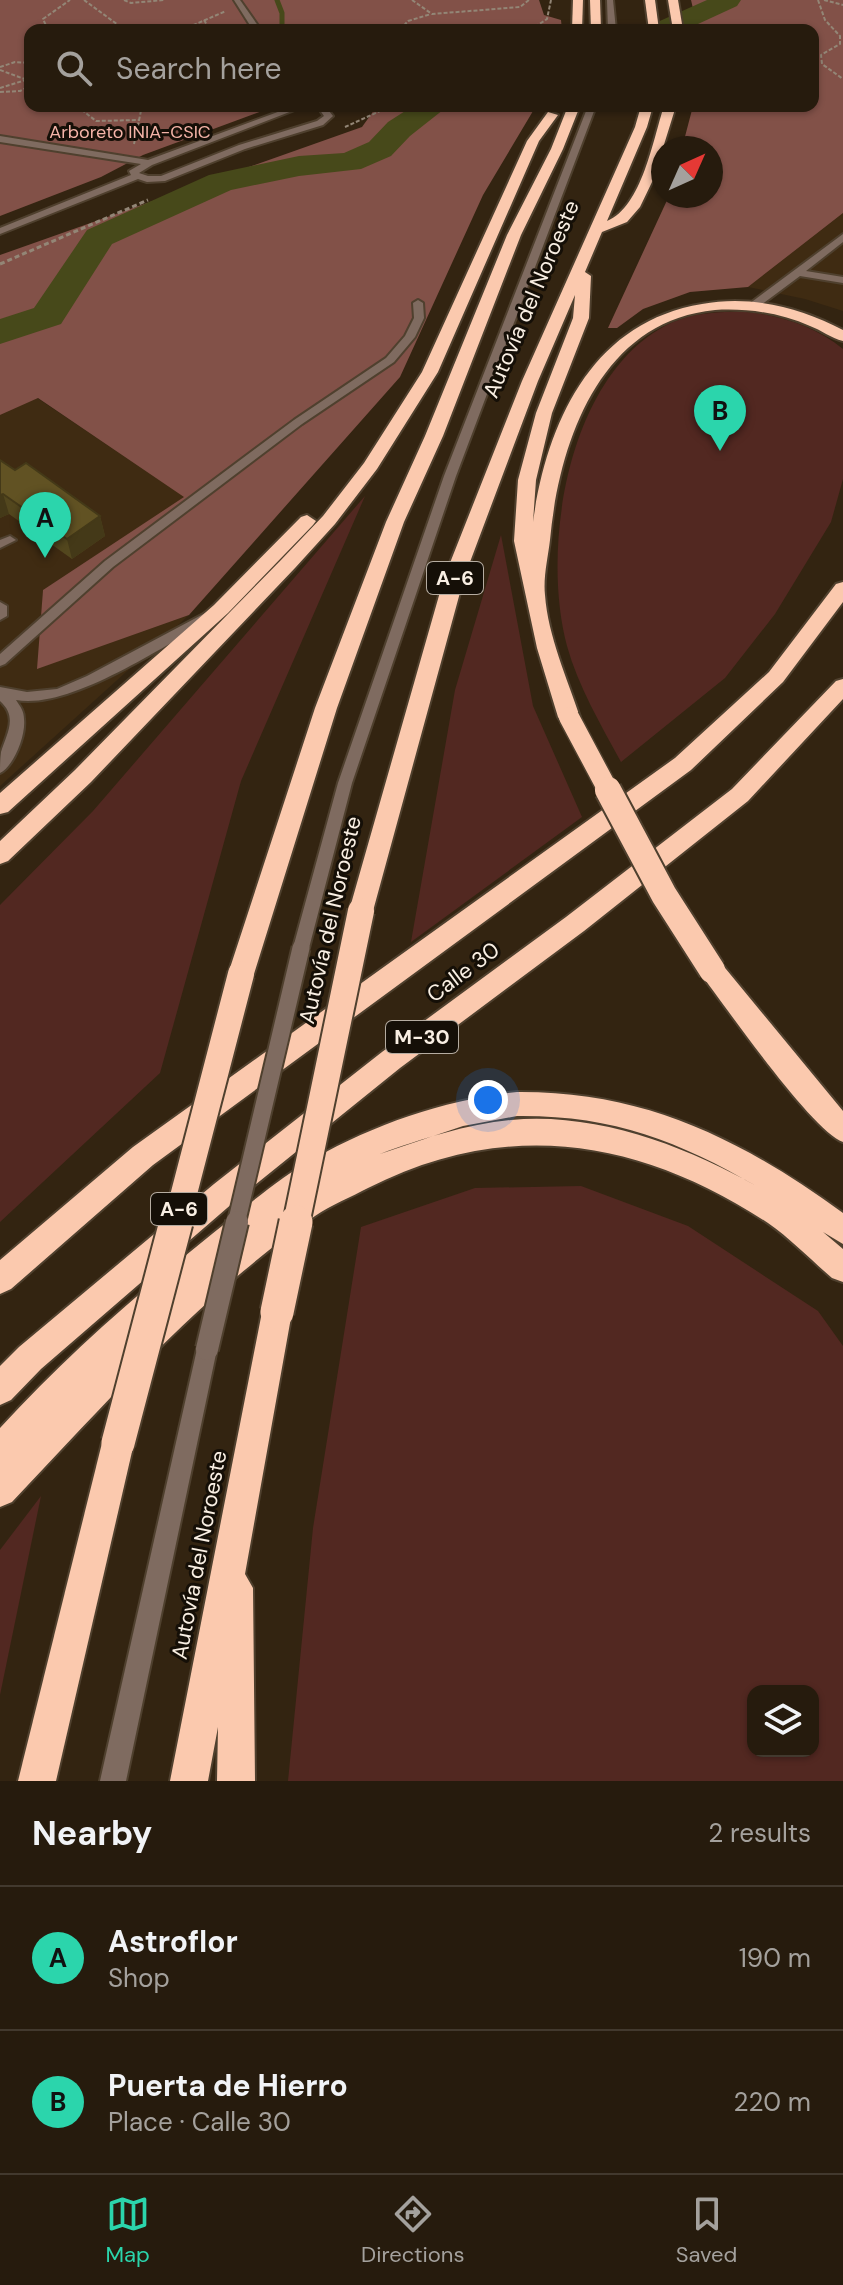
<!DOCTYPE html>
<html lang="en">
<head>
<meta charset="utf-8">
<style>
  :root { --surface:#261b0d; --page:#32281b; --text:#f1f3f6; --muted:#a4a19d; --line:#42392e; --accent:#2bd5ac }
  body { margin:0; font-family:"DM Sans",sans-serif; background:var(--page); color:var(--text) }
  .controls { position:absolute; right:24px; bottom:24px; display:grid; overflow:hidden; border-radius:16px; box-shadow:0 2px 6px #0004 }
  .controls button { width:72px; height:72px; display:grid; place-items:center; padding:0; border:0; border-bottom:2px solid var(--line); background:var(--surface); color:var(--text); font:40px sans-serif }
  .compass { position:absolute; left:651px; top:136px; width:72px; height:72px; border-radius:50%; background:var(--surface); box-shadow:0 2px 6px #0004; rotate:45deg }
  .you { position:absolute; left:488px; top:1100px; width:28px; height:28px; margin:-20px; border:6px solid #fff; border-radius:50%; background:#1a73e8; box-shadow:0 0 0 12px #1a73e833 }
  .badge { display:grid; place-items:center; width:52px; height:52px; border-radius:50%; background:var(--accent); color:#111; font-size:26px; font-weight:700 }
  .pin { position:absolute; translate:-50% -66px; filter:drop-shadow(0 2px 4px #0008) }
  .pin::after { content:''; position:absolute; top:42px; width:28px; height:24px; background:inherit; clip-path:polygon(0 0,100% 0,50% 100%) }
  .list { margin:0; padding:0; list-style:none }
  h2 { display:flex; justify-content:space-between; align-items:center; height:104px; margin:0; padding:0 32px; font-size:34px }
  h2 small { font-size:26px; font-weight:400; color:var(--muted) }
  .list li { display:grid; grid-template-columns:52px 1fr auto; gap:24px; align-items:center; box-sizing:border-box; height:144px; padding:0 32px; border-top:2px solid var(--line) }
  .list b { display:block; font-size:30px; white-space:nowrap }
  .list p { margin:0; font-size:26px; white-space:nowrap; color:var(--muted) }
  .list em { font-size:26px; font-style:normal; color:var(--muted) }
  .icon { flex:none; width:44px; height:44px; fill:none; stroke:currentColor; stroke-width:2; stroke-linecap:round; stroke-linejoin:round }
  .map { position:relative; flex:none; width:843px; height:1781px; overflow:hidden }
  .search { position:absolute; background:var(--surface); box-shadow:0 2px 6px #0004; left:24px; right:24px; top:24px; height:88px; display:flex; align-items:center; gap:20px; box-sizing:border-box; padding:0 28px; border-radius:16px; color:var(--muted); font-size:30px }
  .sheet { height:392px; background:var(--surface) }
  nav { display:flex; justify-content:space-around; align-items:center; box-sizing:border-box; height:112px; border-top:2px solid var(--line); background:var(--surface); font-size:22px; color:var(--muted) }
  nav a { display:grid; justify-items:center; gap:4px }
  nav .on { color:var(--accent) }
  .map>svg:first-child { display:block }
</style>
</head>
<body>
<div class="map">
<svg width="843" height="1781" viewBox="0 0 843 1781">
  <rect width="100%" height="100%" fill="#332411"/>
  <g fill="#3f2b12">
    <path d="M 843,213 L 843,311 L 805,299 L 748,287 Z"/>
    <path d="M 37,398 L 185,497 L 43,590 L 38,668 L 189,615 L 0,786 L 0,415 Z"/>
  </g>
  <g fill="#522821" fill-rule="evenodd">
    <path d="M 746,312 C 780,315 816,327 843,349 L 843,479 L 831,522 L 775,614 L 725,678 L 621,762 C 601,725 578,686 567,646 C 541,549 567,380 663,327 C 688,313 718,311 746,312 Z"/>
    <path d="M 365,496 L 241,781 L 160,1073 L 0,1222 L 0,905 L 93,811 Z"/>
    <path d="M 501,535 L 533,706 L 582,817 L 411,942 L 455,690 Z"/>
    <path d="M 581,1186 L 688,1226 L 818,1311 L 843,1346 L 843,1781 L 288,1781 L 313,1528 L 361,1227 L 475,1188 ZM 753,1691 L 813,1691 L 813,1751 L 753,1751 Z"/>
    <path d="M 41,1496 L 0,1695 L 0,1550 Z"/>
  </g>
  <g fill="#825148">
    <path d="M 0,0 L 539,0 L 544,15 L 561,20 L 562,30 L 30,30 L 30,106 L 276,106 L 143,155 L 101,177 L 0,216 Z"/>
    <path d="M 691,0 L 843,0 L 843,213 L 748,287 L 690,292 L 643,309 L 617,328 L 608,328 L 669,196 L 711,196 L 711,148 L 682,148 L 693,106 L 813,106 L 813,30 L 698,30 Z"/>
    <path d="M 377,106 L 536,106 L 483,195 L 400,377 L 189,615 L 37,669 L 43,590 L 184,497 L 38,398 L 0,415 L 0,255 L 362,127 Z"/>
  </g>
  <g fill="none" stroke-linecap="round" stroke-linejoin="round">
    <path stroke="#47491a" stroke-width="5" d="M 277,0 L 282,13 L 282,30"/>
    <g fill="#47491a" fill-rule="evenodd">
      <path d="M 707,0 L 741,0 L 737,6 L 685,30 L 649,30 L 653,24 Z"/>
      <path d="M 413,106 L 448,106 L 410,136 L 391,156 L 361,169 L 299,176 L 231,190 L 112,244 L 61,324 L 0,344 L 0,319 L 34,308 L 87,230 L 209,175 L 299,156 L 344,153 L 369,142 L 388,122 Z"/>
    </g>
    <g stroke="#4f402e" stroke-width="4">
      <g id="service">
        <path d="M 234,0 L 240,0 L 261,30 L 253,30 Z"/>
        <path d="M 607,0 L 613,0 L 616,30 L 608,30 Z"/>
        <path d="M 294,106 L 305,106 L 152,165 L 139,173 L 148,176 L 161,176 L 239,145 L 317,121 L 324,116 L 317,106 L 325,106 L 333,116 L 323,125 L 245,149 L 165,181 L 147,182 L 138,179 L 0,234 L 0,228 L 131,175 L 129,171 L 141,164 L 0,142 L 0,136 L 148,160 Z"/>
        <path d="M 588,106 L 596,106 L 456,476 L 352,783 L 309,948 L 307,953 L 295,953 L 293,948 L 338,783 L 444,476 Z"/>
        <path d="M 843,234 L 843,242 L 806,271 L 843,277 L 843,283 L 800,276 L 757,308 L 749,308 L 749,304 Z"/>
        <path d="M 418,300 L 423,303 L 424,318 L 415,337 L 394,362 L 302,424 L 113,567 L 5,664 L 0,666 L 0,654 L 105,561 L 294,420 L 386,358 L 405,336 L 414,318 L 413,303 Z"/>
        <path d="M 10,536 L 16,540 L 0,548 L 0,540 Z"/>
        <path d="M 0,602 L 7,606 L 7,616 L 0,620 Z"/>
        <path d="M 209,611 L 214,612 L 214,618 C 165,645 70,710 16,700 C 20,706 24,711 24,719 C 26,735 14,766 0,773 C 0,767 0,759 1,752 C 7,733 18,717 0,701 L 0,687 L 27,692 L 57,689 L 87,676 Z"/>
        <path d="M 207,1339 L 214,1342 L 217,1349 L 126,1781 L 100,1781 L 197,1349 L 200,1342 Z"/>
      </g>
    </g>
    <g stroke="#4f402e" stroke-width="4">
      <g id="motorway">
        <path d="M 573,0 L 583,0 L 582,30 L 572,30 Z"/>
        <path d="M 590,0 L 600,0 L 601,30 L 591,30 Z"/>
        <path d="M 645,0 L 655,0 L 659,30 L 649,30 Z"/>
        <path d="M 668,0 L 678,0 L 683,30 L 673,30 Z"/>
        <path d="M 568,106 L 580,106 L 563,149 L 521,235 L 443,436 L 404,522 L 337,708 L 254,974 L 250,981 L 241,984 L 232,981 L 228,974 L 315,708 L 386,522 L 425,436 L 507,235 L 551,149 Z"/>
        <path d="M 641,106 L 653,106 L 647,127 L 607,221 C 642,207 653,139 664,106 L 676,106 L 653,180 L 640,207 L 627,222 L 602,232 L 585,272 L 591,276 L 589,318 L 552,413 L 536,480 L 533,522 C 547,422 592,322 702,304 C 750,295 800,307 843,330 L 843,341 C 831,338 821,330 810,326 C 781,313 747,308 715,310 C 600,321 559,442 550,540 C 548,557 543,578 545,595 C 548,636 567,678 580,717 L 577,722 L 561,722 L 558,717 L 537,648 L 514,541 L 518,480 L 536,413 L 573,318 L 575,295 L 538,381 L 464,578 L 373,911 L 370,918 L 361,921 L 352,918 L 349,911 L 444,578 L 522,381 L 635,127 Z"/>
        <path d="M 548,112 L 558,115 L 539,141 L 438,372 L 377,469 L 335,524 L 295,568 L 91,782 L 8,861 L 0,864 L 0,841 L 75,770 L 281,560 L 323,516 L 364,463 L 422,372 L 527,141 Z"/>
        <path d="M 307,515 L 316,521 L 313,525 L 228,613 L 8,812 L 0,814 L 0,793 L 214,605 L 301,517 Z"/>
        <path d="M 843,582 L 843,602 L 783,682 L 691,770 L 153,1165 L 11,1289 L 0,1294 L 0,1260 L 133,1147 L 675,758 L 769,672 L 836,584 Z"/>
        <path d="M 843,679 L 843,699 L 748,801 L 584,931 L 400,1068 L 234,1202 L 41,1369 L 11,1400 L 0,1405 L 0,1366 L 19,1347 L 214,1184 L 382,1052 L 566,917 L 732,789 L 836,681 Z"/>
        <path d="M 712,960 L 721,963 L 843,1111 L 843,1142 C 812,1131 728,1010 703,977 L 699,970 L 703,963 Z"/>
        <path d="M 517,1092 C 645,1091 741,1139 843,1213 L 843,1244 L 823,1232 L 843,1249 L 843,1282 L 832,1278 C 811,1260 791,1239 768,1223 C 640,1139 508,1117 368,1188 C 351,1197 331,1205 315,1216 C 200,1296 108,1401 12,1502 L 0,1507 L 0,1428 C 65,1357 137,1294 212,1234 C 245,1208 277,1179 315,1158 C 375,1124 448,1099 517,1092 ZM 517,1116 C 611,1115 677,1140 758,1187 C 686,1146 596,1112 511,1120 C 468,1124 421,1139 380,1154 L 463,1126 Z"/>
        <path d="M 277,1297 L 288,1301 L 292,1312 L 245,1574 L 253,1588 L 255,1781 L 217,1781 L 218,1727 L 208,1781 L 170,1781 L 262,1312 L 266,1301 Z"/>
        <path d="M 118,1427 L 129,1432 L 134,1443 L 56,1781 L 18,1781 L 102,1443 L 107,1432 Z"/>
      </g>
    </g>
    <g stroke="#938676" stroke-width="2" stroke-dasharray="4 2" stroke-linecap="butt">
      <path d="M 84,0 L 125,30"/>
      <path d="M 124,0 L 131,3 L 164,0"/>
      <path d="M 412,0 L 432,14 L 520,7 L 529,0"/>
      <path d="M 818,0 L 825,20 L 840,36 L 840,44 L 821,55 L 822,64 L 843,79"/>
      <path d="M 824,0 L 843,5"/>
      <path d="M 204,20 L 210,30"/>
      <path d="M 48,30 L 43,19 L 70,0"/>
      <path d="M 182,30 L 226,11"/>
      <path d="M 400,30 L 408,21 L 431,14"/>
      <path d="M 530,30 L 547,19 L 551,0"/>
      <path d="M 0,67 L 15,62 L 30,63"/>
      <path d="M 0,70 L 30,81"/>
      <path d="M 0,88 L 29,79"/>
      <path d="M 0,92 L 20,91 L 30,86"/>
      <path d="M 77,106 L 96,121 L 140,120"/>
      <path d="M 345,127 L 391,106"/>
      <path d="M 134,144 L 142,106"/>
    </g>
    <path stroke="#938676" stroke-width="3" stroke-dasharray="5 3" stroke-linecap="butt" d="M 0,264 L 148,200"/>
    <use href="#service" fill="#7f6b60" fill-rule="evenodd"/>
    <use href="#motorway" fill="#fbc9ae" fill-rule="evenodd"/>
    <g stroke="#4f402e" stroke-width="21" stroke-linecap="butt">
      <path id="service-bridge-far1" d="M 236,1224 L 301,948"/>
    </g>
    <g stroke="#4f402e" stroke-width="26" stroke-linecap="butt">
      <path id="service-bridge" d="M 207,1349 L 237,1222"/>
    </g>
    <g stroke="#4f402e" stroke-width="23" stroke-linecap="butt">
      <path id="motorway-bridge-far2" d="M 569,717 L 609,792"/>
    </g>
    <g stroke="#4f402e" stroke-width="30" stroke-linecap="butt">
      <g id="motorway-bridge-far1">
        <path d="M 608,790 L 664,895 L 712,970"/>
        <path d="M 176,1224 L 241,974"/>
        <path d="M 296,1224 L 361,911"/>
      </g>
    </g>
    <g stroke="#4f402e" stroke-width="37" stroke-linecap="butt">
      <g id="motorway-bridge">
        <path d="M 277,1312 L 296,1222"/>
        <path d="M 118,1443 L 176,1222"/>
      </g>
    </g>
    <use href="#service-bridge-far1" stroke="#7f6b60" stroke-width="17"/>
    <use href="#service-bridge" stroke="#7f6b60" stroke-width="22"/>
    <use href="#motorway-bridge-far2" stroke="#fbc9ae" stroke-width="20"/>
    <use href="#motorway-bridge-far1" stroke="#fbc9ae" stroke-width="26"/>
    <use href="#motorway-bridge" stroke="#fbc9ae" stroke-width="33"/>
  </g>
  <path fill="#53471e" d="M 0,460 L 15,470 L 100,516 L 105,536 L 72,559 L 9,514 L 0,518 Z"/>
  <g fill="#443918">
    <path d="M 3,494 L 9,514 L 0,518 L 0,495 Z"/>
    <path d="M 100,516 L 105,536 L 72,559 L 67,539 Z"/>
  </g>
  <path fill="#615223" stroke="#443918" stroke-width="2" d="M 0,460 L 15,470 L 26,463 L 100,516 L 67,539 L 3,494 L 0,495 Z"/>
  <g text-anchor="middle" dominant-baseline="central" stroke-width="6" stroke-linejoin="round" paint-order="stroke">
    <g font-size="18" fill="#f5b4a8" stroke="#150f07">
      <text x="130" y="132">Arboreto INIA-CSIC</text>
    </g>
    <g fill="#150f07" stroke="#b5aca1" stroke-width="2">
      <rect x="427" y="562" width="56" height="32" rx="6"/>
      <rect x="386" y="1021" width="72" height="32" rx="6"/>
      <rect x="151" y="1193" width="56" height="32" rx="6"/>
    </g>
    <g font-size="20" font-weight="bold" fill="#f9efe3">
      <text x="455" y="578">A-6</text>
      <text x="422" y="1037">M-30</text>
      <text x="179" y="1209">A-6</text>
    </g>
    <g font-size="22" fill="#f9efe3" stroke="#150f07">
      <text transform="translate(531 299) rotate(-67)">Autovía del Noroeste</text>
      <text transform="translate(330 920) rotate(-77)">Autovía del Noroeste</text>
      <text transform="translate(463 972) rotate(-37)">Calle 30</text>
      <text transform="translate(199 1555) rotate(-79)">Autovía del Noroeste</text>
    </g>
  </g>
</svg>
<div class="controls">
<button><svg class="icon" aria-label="layers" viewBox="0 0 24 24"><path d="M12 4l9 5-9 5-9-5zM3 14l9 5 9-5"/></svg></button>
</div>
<svg class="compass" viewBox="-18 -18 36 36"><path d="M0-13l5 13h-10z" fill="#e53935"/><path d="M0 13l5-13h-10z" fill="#a4a19d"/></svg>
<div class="you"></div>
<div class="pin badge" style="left:45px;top:558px">A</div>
<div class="pin badge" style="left:720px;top:451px">B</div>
<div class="search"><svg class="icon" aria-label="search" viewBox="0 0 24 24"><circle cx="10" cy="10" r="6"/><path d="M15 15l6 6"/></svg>Search here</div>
</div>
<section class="sheet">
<h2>Nearby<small>2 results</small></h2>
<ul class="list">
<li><span class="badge">A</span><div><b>Astroflor</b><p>Shop</p></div><em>190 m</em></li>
<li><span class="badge">B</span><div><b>Puerta de Hierro</b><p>Place · Calle 30</p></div><em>220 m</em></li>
</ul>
</section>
<nav>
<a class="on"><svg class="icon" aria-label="map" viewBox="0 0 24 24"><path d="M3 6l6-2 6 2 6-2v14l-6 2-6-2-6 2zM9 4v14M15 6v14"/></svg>Map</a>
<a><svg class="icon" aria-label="directions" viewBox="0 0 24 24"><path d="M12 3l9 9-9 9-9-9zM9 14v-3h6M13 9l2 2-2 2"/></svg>Directions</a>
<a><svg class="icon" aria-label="saved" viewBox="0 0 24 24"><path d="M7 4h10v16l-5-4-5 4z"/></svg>Saved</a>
</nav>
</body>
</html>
